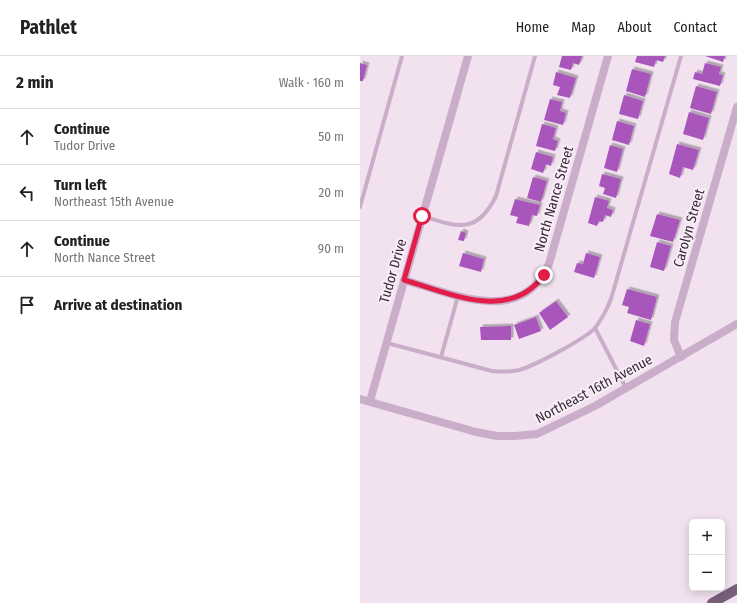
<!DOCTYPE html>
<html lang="en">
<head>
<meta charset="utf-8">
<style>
  :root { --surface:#fff; --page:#f6f6f6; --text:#222; --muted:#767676; --line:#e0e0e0 }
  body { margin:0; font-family:"Fira Sans Condensed",sans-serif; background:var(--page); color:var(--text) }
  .controls { position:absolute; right:12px; bottom:12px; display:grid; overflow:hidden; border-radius:6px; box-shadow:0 2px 10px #0003 }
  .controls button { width:36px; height:36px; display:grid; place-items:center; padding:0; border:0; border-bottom:1px solid var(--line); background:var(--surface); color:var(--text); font:20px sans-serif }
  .stop { position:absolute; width:12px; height:12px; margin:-9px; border:3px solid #e11d48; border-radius:50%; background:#fff }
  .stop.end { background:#e11d48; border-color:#fff; box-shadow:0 1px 4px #0008 }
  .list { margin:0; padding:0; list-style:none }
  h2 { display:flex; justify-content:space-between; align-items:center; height:52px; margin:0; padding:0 16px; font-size:17px }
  h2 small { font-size:13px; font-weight:400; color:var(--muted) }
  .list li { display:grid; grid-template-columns:26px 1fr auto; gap:12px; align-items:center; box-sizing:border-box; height:56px; padding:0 16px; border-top:1px solid var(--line) }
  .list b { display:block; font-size:15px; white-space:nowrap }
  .list p { margin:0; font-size:13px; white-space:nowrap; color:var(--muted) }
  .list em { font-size:13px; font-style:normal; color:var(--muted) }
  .icon { flex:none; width:22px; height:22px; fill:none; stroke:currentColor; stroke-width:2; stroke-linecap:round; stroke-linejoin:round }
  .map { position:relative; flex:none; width:377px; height:547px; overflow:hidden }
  header { display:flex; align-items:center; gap:24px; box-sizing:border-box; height:56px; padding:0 20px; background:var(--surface); border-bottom:1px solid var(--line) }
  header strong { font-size:19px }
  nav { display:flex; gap:22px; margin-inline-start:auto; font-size:14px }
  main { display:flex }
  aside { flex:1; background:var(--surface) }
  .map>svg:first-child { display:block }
</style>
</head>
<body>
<header>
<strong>Pathlet</strong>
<nav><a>Home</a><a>Map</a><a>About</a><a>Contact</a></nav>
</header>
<main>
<aside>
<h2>2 min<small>Walk · 160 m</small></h2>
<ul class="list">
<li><svg class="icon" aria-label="ahead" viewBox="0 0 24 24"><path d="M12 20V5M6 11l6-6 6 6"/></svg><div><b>Continue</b><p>Tudor Drive</p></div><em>50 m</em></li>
<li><svg class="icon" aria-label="left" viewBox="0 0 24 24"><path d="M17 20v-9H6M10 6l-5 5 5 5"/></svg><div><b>Turn left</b><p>Northeast 15th Avenue</p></div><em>20 m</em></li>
<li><svg class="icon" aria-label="ahead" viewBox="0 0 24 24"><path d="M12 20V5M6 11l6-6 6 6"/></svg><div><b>Continue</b><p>North Nance Street</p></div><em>90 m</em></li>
<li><svg class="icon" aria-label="arrive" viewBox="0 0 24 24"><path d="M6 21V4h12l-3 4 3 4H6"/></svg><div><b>Arrive at destination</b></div></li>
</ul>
</aside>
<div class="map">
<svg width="377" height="547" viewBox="0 0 377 547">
  <defs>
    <filter id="shadow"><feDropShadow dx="2.5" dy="-2.5" stdDeviation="0" flood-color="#0004"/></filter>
  </defs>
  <rect width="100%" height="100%" fill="#f2e2f0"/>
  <g fill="#a855bc" filter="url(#shadow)">
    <path d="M 202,0 L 222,0 L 219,9 L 213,7 L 211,14 L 199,11 Z"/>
    <path d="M 277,0 L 305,0 L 303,6 L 296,4 L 294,11 L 275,6 Z"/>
    <path d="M 345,0 L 365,0 L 363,6 Z"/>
    <path d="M 0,7 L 7,9 L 3,25 L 0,25 Z"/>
    <path d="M 345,7 L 361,11 L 359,18 L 363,19 L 360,30 L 333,23 L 335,16 L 342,18 Z"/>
    <path d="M 272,13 L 291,18 L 285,41 L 266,35 Z"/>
    <path d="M 196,16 L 216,22 L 210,42 L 197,39 L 200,31 L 193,29 Z"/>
    <path d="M 336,30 L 357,36 L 351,58 L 330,52 Z"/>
    <path d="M 264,39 L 283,45 L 278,63 L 259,58 Z"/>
    <path d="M 190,43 L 202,46 L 200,55 L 206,57 L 203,69 L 184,64 Z"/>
    <path d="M 329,56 L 349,62 L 343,84 L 323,78 Z"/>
    <path d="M 257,65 L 274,70 L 269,89 L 252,84 Z"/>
    <path d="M 182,68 L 196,72 L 193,83 L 198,85 L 195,95 L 176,90 Z"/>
    <path d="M 317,88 L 339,94 L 333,114 L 323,111 L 320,122 L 309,118 Z"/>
    <path d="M 250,89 L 263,93 L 257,116 L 244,112 Z"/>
    <path d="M 176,96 L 193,101 L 191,110 L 186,108 L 183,117 L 171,113 Z"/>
    <path d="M 242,118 L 261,123 L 256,142 L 243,138 L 245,132 L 239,130 Z"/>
    <path d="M 173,121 L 187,125 L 181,146 L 167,142 Z"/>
    <path d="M 235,141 L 249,145 L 247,152 L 253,154 L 251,161 L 245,159 L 243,166 L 239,165 L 237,170 L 228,167 Z"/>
    <path d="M 155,143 L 180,149 L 177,160 L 172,159 L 169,170 L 156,167 L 158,161 L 150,159 Z"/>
    <path d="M 297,158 L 320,164 L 313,186 L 290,180 Z"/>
    <path d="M 101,175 L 106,177 L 104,185 L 98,184 Z"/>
    <path d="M 297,186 L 311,190 L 304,215 L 290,211 Z"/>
    <path d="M 103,197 L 124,203 L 121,216 L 99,210 Z"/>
    <path d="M 226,197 L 240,201 L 234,222 L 214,216 L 217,207 L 223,208 Z"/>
    <path d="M 267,233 L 297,241 L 291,264 L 267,257 L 269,251 L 262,249 Z"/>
    <path d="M 196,245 L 208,261 L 190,274 L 179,257 Z"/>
    <path d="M 176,261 L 181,275 L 159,283 L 154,269 Z"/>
    <path d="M 276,264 L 290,268 L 284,290 L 270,285 Z"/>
    <path d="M 151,270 L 151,284 L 121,284 L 120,271 Z"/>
  </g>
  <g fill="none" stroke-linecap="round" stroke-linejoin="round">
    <g stroke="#caaec9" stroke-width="4">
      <path d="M 0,151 L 42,0"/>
      <path d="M 63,160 C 97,171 117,179 136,140 L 175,0"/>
      <path d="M 235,272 L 266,332"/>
      <path d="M 27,287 L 132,315 C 142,316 150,316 159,314 C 174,310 225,283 235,272 C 242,263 247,253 251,243 L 321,0"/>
      <path d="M 81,301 L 98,240"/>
    </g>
    <g stroke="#caaec9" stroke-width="8">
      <path d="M 44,224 C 93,238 162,271 189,208 L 248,0"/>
      <path d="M 321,301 L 314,284 L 315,266 L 377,51"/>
      <path d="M 0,343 L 116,376 L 137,380 L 155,380 L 177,378 L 235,350 L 377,268"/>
      <path d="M 10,345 L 108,0"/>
    </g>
    <path stroke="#775e79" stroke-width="10" d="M 352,547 L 377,533"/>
  </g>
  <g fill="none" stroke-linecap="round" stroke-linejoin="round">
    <path stroke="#e11d48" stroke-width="5" d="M 62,160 L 44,224 C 90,237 149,267 184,219"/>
  </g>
  <g text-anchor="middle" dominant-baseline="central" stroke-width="4" stroke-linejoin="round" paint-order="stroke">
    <g font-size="14" fill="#372c39" stroke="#faeef8">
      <text transform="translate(194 143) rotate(-74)">North Nance Street</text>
      <text transform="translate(329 172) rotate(-74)">Carolyn Street</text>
      <text transform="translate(33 215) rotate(-74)">Tudor Drive</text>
      <text transform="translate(234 333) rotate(-28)">Northeast 16th Avenue</text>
    </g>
  </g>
</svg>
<div class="controls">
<button>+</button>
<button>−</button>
</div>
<div class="stop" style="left:62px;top:160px"></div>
<div class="stop end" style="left:184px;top:219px"></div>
</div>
</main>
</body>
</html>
